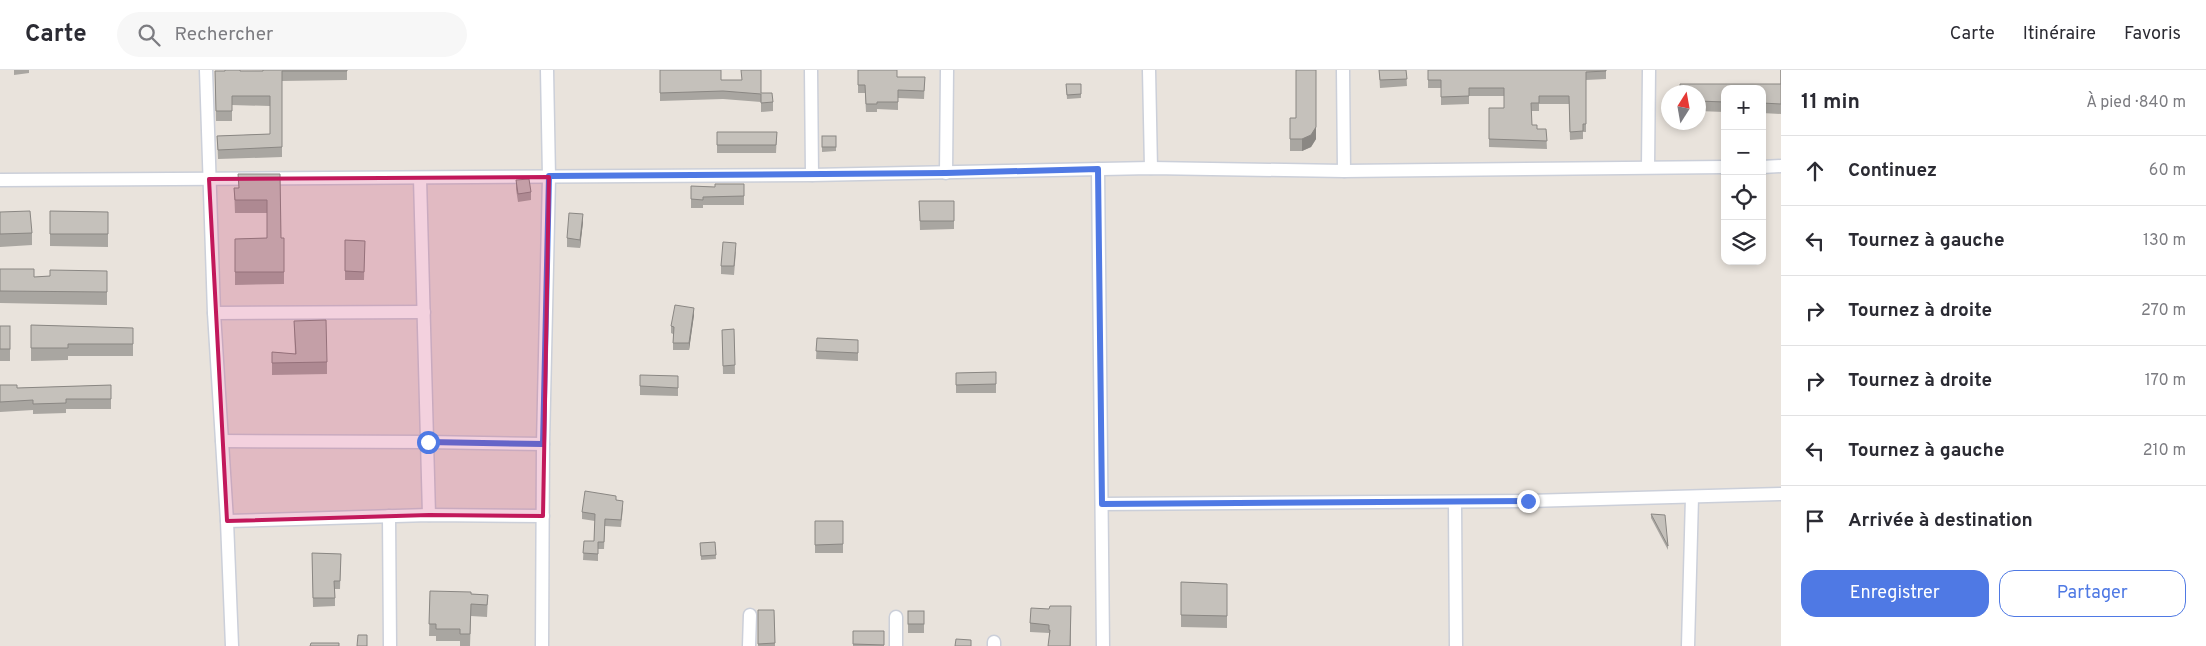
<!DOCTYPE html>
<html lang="fr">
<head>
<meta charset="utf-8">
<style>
  :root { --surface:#fff; --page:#f7f7f7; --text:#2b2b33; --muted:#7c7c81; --line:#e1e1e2; --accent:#4f79e4 }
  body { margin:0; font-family:Overpass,sans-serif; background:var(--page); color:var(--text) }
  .controls { position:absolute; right:15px; top:15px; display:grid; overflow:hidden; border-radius:10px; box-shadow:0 2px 8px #0003 }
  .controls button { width:45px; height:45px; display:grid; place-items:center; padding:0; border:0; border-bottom:1px solid var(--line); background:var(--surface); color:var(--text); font:25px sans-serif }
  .compass { position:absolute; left:1661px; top:15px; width:45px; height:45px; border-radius:50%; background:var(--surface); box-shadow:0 2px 8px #0003; rotate:11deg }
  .stop { position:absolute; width:15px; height:15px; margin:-11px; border:4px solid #4f79e4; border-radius:50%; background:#fff }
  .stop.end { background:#4f79e4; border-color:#fff; box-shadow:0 1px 5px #0008 }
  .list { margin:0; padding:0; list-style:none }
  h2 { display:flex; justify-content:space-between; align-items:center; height:65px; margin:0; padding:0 20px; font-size:21px }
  h2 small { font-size:16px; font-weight:400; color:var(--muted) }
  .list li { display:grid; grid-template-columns:32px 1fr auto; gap:15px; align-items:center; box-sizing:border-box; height:70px; padding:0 20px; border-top:1px solid var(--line) }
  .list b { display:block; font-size:19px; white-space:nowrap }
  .list em { font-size:16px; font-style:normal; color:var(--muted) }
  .actions { display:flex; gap:10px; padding:15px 20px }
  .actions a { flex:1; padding:11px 0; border:1px solid var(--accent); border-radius:15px; text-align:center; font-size:18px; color:var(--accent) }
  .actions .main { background:var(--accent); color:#fff }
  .icon { flex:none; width:28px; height:28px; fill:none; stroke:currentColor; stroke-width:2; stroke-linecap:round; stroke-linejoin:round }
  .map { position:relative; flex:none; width:1781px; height:576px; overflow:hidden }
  header { display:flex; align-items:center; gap:30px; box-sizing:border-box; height:70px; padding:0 25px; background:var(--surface); border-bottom:1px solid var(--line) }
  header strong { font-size:24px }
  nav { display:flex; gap:28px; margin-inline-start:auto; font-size:18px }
  .search { width:350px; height:45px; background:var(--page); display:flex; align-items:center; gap:12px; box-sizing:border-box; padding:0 18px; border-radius:28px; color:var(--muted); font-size:19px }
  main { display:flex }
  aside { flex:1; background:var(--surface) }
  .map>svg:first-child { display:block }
</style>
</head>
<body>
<header>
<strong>Carte</strong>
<div class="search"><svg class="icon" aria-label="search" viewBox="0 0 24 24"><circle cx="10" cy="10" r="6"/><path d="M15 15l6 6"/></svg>Rechercher</div>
<nav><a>Carte</a><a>Itinéraire</a><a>Favoris</a></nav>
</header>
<main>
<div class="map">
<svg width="1781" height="576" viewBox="0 0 1781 576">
  <rect width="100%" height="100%" fill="#e9e3dc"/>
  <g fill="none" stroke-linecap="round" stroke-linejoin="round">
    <g stroke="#cbcfd9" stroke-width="15">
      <g id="street">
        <path d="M 206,0 L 214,243 L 227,451 L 232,576"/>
        <path d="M 811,0 L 812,105"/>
        <path d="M 1149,0 L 1151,98"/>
        <path d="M 1343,0 L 1344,101"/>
        <path d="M 1648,97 L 1649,0"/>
        <path d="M 1762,97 L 1781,96"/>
        <path d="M 1098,99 L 1103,576"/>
        <path d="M 946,103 L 947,0"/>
        <path d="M 420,108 L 429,445"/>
        <path d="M 0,110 L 812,105 L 1151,98 L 1344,101 L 1725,97"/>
        <path d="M 214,243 L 424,242"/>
        <path d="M 222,371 L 428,372 L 543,374"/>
        <path d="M 1455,432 L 1456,576"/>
        <path d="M 1102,434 L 1528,431 L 1781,424"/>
        <path d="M 389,446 L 390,576"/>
        <path d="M 227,451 L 429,445 L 543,446"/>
        <path d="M 896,547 L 896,576"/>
        <path d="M 994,572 L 994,576"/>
        <path d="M 542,576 L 543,374 L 549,107 L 547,0"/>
        <path d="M 749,576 L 750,545"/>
        <path d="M 1688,576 L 1692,427"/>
      </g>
    </g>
    <use href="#street" stroke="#fff" stroke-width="12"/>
  </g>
  <g fill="#a9a6a1">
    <path d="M 14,0 L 29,0 L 29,3 L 14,5 Z"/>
    <path d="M 347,0 L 347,10 L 282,11 L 282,87 L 218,89 L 217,66 L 270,64 L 270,36 L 232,35 L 232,51 L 216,51 L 215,1 Z"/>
    <path d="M 660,0 L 721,10 L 742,10 L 761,23 L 773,32 L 773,41 L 761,42 L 761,32 L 723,29 L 660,31 Z"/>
    <path d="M 858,0 L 897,7 L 925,7 L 924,29 L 898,28 L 898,40 L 877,39 L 877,42 L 866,42 L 865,23 L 858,23 Z"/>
    <path d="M 1379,0 L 1406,0 L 1407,16 L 1380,18 Z"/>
    <path d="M 1428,0 L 1606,0 L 1606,9 L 1586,10 L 1586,62 L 1583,62 L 1583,69 L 1570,70 L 1569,34 L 1539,34 L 1539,41 L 1531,41 L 1532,55 L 1537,59 L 1546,59 L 1547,79 L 1489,77 L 1489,38 L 1504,38 L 1504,26 L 1469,26 L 1469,34 L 1441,35 L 1441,18 L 1428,18 Z"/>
    <path d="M 1781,0 L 1781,44 L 1762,43 L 1762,19 L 1725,19 L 1725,42 L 1698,41 L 1698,22 L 1680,22 L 1680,14 L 1781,14 Z"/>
    <path d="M 1066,14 L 1081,14 L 1081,28 L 1067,29 Z"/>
    <path d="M 1290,48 L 1316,69 L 1311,77 L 1302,81 L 1290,81 Z"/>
    <path d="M 717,62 L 777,62 L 776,83 L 717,83 Z"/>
    <path d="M 822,66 L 836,66 L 836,81 L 822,82 Z"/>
    <path d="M 280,104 L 281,168 L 284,168 L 284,214 L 235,215 L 235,169 L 267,168 L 267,143 L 235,143 L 234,118 L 238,118 Z"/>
    <path d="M 516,110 L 531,122 L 531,130 L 518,132 L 516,119 Z"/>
    <path d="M 744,114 L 744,135 L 703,135 L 703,138 L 691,138 L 691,116 L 715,117 Z"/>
    <path d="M 919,131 L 954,131 L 954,159 L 920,160 Z"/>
    <path d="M 50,141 L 108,142 L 108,177 L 50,176 Z"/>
    <path d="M 0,142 L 32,163 L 32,175 L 0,177 Z"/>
    <path d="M 583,152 L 580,178 L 567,177 L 567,168 Z"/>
    <path d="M 345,170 L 365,171 L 364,210 L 345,210 Z"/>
    <path d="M 736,181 L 734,205 L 721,204 L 721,196 Z"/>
    <path d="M 0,199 L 34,207 L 50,206 L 107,201 L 107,235 L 0,233 Z"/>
    <path d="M 694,245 L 689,280 L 673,280 L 673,264 L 671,263 L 671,256 Z"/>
    <path d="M 294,251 L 327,292 L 327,304 L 272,305 L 272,282 L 295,284 Z"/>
    <path d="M 31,255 L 133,258 L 133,286 L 68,286 L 68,290 L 31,291 Z"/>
    <rect x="0" y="256" width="10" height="35"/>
    <path d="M 734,259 L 735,304 L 723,304 L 722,260 Z"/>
    <path d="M 817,268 L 858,270 L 858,291 L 816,289 Z"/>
    <path d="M 996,302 L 996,323 L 956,323 L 956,303 Z"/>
    <path d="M 678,306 L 678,326 L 640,325 L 640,316 Z"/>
    <path d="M 0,315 L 17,318 L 111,315 L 111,339 L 66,339 L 66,343 L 33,344 L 33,340 L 0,342 Z"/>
    <path d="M 616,430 L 623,438 L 621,457 L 605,456 L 604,479 L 598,479 L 598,491 L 583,490 L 584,471 L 594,471 L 595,451 L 582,449 L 582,442 Z"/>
    <path d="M 1651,444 L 1668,476 L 1668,480 L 1651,448 Z"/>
    <rect x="815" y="451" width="28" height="32"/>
    <path d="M 715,472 L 716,489 L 701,490 L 700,473 Z"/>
    <path d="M 312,483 L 341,484 L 340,519 L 335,519 L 335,536 L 313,537 Z"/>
    <path d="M 1181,512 L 1227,514 L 1227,558 L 1181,557 Z"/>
    <path d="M 430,521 L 488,525 L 487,547 L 471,546 L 470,576 L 460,576 L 460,571 L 436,571 L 436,566 L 429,566 Z"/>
    <path d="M 1071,536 L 1071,576 L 1049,568 L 1049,563 L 1030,562 L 1030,553 L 1049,539 Z"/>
    <path d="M 758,540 L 774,540 L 775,576 L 758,576 Z"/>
    <rect x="908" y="541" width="16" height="22"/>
    <rect x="853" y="561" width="31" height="15"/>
  </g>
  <g fill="#8a8783">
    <path d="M 1316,0 L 1316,69 L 1311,77 L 1302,81 L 1302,69 Z"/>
    <path d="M 583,144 L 583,152 L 580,178 L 580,170 Z"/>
    <path d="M 694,238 L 694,245 L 689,280 L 689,273 Z"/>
  </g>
  <g fill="#c5c1bb" stroke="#8a8783">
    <path d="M 225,0 L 240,0 L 240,1 L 263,1 L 263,0 L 347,0 L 347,1 L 282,1 L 282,77 L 218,80 L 217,66 L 270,64 L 270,26 L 232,26 L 232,41 L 216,41 L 215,1 L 225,1 Z"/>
    <path d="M 660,0 L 721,0 L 721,10 L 742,10 L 741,0 L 761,0 L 761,23 L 772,23 L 773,32 L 761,33 L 761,24 L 723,21 L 660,23 Z"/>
    <path d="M 858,0 L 897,0 L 897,7 L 925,7 L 924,21 L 898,20 L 898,32 L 877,32 L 877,34 L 866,34 L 865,15 L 858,15 Z"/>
    <path d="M 1296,0 L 1316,0 L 1316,57 L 1311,65 L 1302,69 L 1290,69 L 1290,48 L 1296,48 Z"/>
    <path d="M 1379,0 L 1406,0 L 1407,9 L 1380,10 Z"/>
    <path d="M 1428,0 L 1606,0 L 1606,1 L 1586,2 L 1586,54 L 1583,54 L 1583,61 L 1570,62 L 1569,26 L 1539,26 L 1539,33 L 1531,33 L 1532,55 L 1537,55 L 1537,59 L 1546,59 L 1547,71 L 1489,69 L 1489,38 L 1504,38 L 1504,18 L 1469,18 L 1469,26 L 1441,27 L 1441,10 L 1428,10 Z"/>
    <path d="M 1781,0 L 1781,34 L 1762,33 L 1762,19 L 1725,19 L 1725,32 L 1698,31 L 1698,22 L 1680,22 L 1680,14 L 1781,14 Z"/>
    <path d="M 1066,14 L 1081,14 L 1081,24 L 1067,25 Z"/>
    <path d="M 717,62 L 777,62 L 776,75 L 717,75 Z"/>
    <rect x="822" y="66" width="14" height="11"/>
    <path d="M 238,104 L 280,104 L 281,168 L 284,168 L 284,202 L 235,202 L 235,169 L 267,168 L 267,130 L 235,130 L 234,118 L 239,118 Z"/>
    <path d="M 529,109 L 531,122 L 518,124 L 516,110 Z"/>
    <path d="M 715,114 L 744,114 L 744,126 L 703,127 L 703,130 L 691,129 L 691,116 L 715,117 Z"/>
    <path d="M 919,131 L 954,131 L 954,151 L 920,151 Z"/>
    <path d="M 30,141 L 32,163 L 0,164 L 0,142 Z"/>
    <path d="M 50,141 L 108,142 L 108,164 L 50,164 Z"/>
    <path d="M 569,143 L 583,144 L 580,170 L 567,168 Z"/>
    <path d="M 345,170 L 365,171 L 364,202 L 345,201 Z"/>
    <path d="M 723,172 L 736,173 L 734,196 L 721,196 Z"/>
    <path d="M 0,199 L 34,199 L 34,207 L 50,206 L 50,200 L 107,201 L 107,222 L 0,221 Z"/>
    <path d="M 675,235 L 694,238 L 689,273 L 673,273 L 674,257 L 671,256 Z"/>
    <path d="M 326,250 L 327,292 L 272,293 L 272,282 L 296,284 L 294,251 Z"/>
    <path d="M 31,255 L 133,258 L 133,274 L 68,274 L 68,278 L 31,278 Z"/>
    <rect x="0" y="256" width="10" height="23"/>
    <path d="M 734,259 L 735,295 L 723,296 L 722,260 Z"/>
    <path d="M 817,268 L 858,270 L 858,283 L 816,281 Z"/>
    <path d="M 996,302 L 996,314 L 956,315 L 956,303 Z"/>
    <path d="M 640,305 L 678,306 L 678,318 L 640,316 Z"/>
    <path d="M 0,315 L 17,315 L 17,318 L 111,315 L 111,329 L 66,329 L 66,333 L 33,334 L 33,330 L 0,332 Z"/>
    <path d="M 585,421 L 616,426 L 616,430 L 623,431 L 621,450 L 605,449 L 604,472 L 598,472 L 598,484 L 583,483 L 584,471 L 594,471 L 595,444 L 582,442 Z"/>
    <path d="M 1651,444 L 1665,445 L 1668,476 Z"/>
    <path d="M 815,451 L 843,451 L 843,474 L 815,475 Z"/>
    <path d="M 715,472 L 716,485 L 701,486 L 700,473 Z"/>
    <path d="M 312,483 L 341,484 L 340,511 L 334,511 L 335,528 L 313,528 Z"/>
    <path d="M 1181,512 L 1227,514 L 1227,546 L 1181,545 Z"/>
    <path d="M 430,521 L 471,522 L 471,524 L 488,525 L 487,535 L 471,534 L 470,564 L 460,564 L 460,559 L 436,559 L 436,554 L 429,554 Z"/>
    <path d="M 1050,536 L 1071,536 L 1070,576 L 1048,576 L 1050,560 L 1049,560 L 1049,555 L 1030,553 L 1031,538 L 1049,539 Z"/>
    <path d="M 758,540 L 774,540 L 775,573 L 758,574 Z"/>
    <rect x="908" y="541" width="16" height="13"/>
    <path d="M 853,561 L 884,561 L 884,575 L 853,574 Z"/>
    <path d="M 358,565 L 367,565 L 367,576 L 357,576 Z"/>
    <path d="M 956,569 L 971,570 L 971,576 L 955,576 Z"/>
    <path d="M 311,573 L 339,573 L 339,576 L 310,576 Z"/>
  </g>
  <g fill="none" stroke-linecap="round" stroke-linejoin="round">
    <path stroke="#4f79e4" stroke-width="6" d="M 428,372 L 543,374 L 549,106 L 946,103 L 1098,99 L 1102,434 L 1528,431"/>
  </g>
  <path fill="#c2185b" fill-opacity="0.2" stroke="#c2185b" stroke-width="4" stroke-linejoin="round" d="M 549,107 L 543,446 L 429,445 L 227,451 L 209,109 Z"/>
</svg>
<div class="controls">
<button>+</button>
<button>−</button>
<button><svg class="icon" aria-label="locate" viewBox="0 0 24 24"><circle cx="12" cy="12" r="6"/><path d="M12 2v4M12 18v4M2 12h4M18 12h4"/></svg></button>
<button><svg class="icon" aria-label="layers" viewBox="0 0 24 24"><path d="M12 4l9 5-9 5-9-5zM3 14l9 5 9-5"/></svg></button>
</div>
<svg class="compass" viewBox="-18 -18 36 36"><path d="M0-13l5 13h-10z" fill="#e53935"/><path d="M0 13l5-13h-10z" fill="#7c7c81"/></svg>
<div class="stop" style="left:428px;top:372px"></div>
<div class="stop end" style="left:1528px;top:431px"></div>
</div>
<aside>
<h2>11 min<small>À pied · 840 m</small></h2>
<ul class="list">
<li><svg class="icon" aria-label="ahead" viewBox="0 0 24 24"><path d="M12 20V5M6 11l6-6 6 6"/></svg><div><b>Continuez</b></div><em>60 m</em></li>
<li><svg class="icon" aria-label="left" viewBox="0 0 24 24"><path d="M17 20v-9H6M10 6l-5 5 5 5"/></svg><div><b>Tournez à gauche</b></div><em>130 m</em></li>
<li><svg class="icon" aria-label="right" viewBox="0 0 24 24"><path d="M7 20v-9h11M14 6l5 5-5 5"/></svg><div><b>Tournez à droite</b></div><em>270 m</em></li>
<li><svg class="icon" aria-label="right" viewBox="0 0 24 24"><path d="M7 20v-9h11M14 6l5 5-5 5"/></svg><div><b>Tournez à droite</b></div><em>170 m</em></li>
<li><svg class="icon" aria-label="left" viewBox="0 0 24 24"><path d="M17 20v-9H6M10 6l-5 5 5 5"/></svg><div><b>Tournez à gauche</b></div><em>210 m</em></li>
<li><svg class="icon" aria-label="arrive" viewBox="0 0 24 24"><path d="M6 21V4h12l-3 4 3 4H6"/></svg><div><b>Arrivée à destination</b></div></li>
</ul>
<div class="actions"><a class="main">Enregistrer</a><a>Partager</a></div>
</aside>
</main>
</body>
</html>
